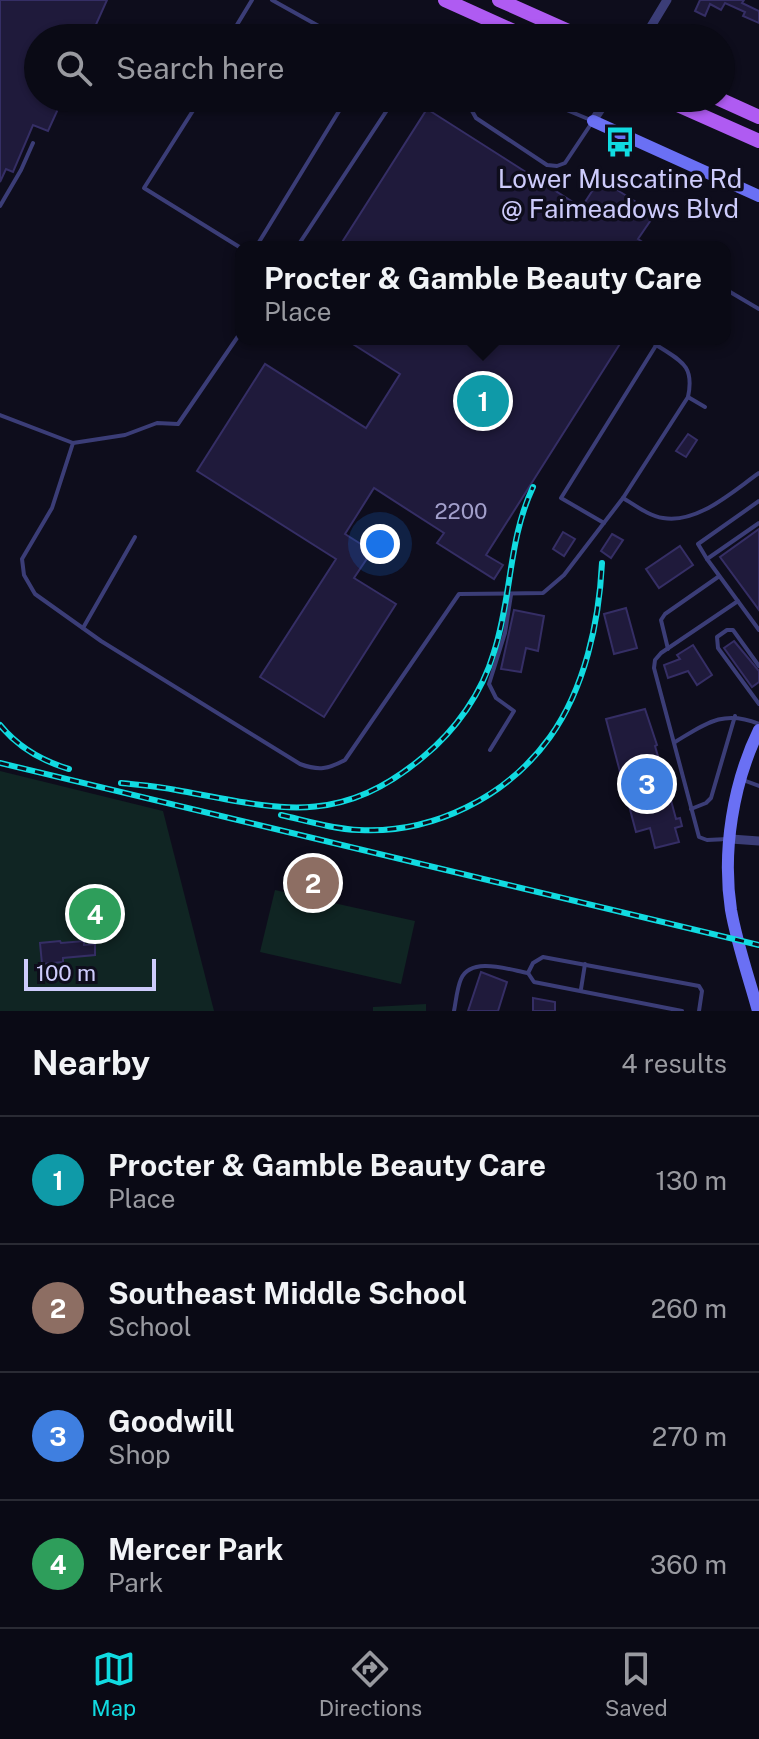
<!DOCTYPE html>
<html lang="en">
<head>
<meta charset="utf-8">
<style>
  :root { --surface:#0a0a15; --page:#181822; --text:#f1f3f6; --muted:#999aa0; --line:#2a2b34; --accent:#11dbe1 }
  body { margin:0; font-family:"Public Sans",sans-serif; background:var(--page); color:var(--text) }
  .scale { position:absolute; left:24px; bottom:20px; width:132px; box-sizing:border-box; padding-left:8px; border:4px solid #cdcbfb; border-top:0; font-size:22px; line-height:28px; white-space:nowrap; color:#cdcbfb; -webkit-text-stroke:6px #0e0d1c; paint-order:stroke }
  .you { position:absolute; left:380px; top:544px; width:28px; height:28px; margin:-20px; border:6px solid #fff; border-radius:50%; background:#1a73e8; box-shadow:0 0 0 12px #1a73e833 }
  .badge { display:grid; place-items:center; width:52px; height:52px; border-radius:50%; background:var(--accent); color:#fff; font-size:26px; font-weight:700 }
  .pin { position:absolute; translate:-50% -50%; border:4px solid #fff; box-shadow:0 2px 8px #0006 }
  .popup { position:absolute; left:235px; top:241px; width:496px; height:104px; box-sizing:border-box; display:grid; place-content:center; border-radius:16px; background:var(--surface); filter:drop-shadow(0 2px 6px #0005); font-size:26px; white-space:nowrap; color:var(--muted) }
  .popup b { font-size:30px; color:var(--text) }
  .popup::after { content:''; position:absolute; left:50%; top:100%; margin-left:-16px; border:16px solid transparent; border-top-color:var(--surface) }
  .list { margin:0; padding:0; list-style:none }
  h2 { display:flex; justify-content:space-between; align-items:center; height:104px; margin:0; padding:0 32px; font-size:34px }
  h2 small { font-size:26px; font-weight:400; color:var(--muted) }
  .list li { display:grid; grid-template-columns:52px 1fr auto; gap:24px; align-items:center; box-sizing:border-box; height:128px; padding:0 32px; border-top:2px solid var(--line) }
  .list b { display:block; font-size:30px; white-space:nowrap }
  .list p { margin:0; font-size:26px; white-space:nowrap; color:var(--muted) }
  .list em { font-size:26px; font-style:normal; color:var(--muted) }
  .icon { flex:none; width:44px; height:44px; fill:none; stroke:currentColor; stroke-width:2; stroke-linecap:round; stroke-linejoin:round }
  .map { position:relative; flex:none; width:759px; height:1011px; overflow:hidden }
  .search { position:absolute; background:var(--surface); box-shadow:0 2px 6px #0004; left:24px; right:24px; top:24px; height:88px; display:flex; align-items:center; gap:20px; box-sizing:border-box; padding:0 28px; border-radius:44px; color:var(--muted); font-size:30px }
  .sheet { height:616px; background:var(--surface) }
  nav { display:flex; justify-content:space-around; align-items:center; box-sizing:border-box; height:112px; border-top:2px solid var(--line); background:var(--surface); font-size:22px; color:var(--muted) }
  nav a { display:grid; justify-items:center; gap:4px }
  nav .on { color:var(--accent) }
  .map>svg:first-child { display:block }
</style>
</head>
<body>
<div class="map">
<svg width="759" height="1011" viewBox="0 0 759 1011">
  <rect width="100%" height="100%" fill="#0e0d1c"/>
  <g fill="#102523">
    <path d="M 0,771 L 163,811 L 214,1011 L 0,1011 Z"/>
    <path d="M 275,890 L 415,921 L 401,984 L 260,952 Z"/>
    <path d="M 426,1004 L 426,1011 L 373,1011 L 373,1007 Z"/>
  </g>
  <g fill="#1f1a3b" stroke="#352e65" stroke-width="2">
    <path d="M 0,0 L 107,0 L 90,38 L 38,38 L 38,98 L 63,98 L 48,131 L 33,125 L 13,172 L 6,169 L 0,182 Z"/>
    <path d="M 700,0 L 744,0 L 742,3 L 759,11 L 759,23 L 743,16 L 745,12 L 725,3 L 721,10 L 710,4 L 705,16 L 695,11 Z"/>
    <path d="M 427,109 L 573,202 L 583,205 L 600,179 L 655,214 L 638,239 L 650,247 L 339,247 Z"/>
    <path d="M 345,339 L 623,339 L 486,555 L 503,565 L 494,579 L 437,543 L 444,533 L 374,488 L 345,534 L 372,551 L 354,578 L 396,604 L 324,717 L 260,677 L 336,559 L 197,471 L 265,364 L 366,428 L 400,374 Z"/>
    <path d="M 688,434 L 697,440 L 686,457 L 676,451 Z"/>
    <path d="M 759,529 L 759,610 L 720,557 Z"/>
    <path d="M 563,532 L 575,539 L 564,556 L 553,549 Z"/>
    <path d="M 612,534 L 623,540 L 611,558 L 601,551 Z"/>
    <path d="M 680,546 L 693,565 L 659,588 L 646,569 Z"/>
    <path d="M 626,608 L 637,648 L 614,654 L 604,614 Z"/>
    <path d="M 514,610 L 544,616 L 538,651 L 526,648 L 521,672 L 501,669 Z"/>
    <path d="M 734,641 L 759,671 L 759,682 L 752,687 L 724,648 Z"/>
    <path d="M 693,645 L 712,675 L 697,685 L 688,671 L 668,678 L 664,665 L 680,659 L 677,655 Z"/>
    <path d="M 645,709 L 657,745 L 655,746 L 664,777 L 668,776 L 672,792 L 669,793 L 676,819 L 680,818 L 682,826 L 675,828 L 679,842 L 655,848 L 650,828 L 636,832 L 606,719 Z"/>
    <path d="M 60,941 L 61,943 L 84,941 L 84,945 L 95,944 L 95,955 L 63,958 L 63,962 L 42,964 L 40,943 Z"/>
    <path d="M 481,972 L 507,982 L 498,1011 L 468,1011 Z"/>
    <path d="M 533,998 L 555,1002 L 555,1011 L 533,1011 Z"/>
  </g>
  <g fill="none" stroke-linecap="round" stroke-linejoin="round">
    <g stroke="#3b3d77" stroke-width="4">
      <path d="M 272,0 L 333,34 L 346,38 L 392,38"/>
      <path d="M 229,38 L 252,0"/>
      <path d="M 294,38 L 296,33 L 312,26"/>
      <path d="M 201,98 L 144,188 L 241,248"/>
      <path d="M 473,98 L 471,109 L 476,118 L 547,165 L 557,166 L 565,163 L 593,121 L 538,98"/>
      <path d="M 0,206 L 21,170 L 33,143"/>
      <path d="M 256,247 L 347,98"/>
      <path d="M 297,247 L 395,98"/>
      <path d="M 725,289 L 759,309"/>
      <path d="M 688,397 L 705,407"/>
      <path d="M 0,415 L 73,443 L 125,435 L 157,423 L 178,424 L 241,332"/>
      <path d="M 73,443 L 52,508 L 22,559 L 24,575 L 35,594 L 101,641 L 300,764 C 319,771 328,769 345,760 L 459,594 L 543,593 L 564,575 L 623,498 L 688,397 C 695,364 680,361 655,344"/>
      <path d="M 623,498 C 635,505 649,516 663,518 C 698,524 733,491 759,473"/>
      <path d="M 604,523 L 561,498 L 660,339"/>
      <path d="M 759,523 L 707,559 L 759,630"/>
      <path d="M 707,559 L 698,544 L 759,501"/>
      <path d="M 83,628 L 135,537"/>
      <path d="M 668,649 L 661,620 L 665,614 L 718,577"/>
      <path d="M 759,666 L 733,630 L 727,630 L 717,637 L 718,648 L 759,704"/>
      <path d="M 675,742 C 705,724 723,709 759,724"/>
      <path d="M 490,750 L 514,711 L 496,698 L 489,684 L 505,633 L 511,595"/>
      <path d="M 743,780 L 759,786"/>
      <path d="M 691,809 L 706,803 L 711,798 L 735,716"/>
      <path d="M 728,839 L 707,840 L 699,837 L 654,668 L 655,660 L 661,653 L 738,601"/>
      <path d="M 528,973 L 533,963 L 543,957 L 699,986 L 702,991 L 699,1011"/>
      <path d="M 581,989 L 585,964"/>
      <path d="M 454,1011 C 456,1001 457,988 461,979 C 471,956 510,970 528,973 L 534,982 L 682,1011"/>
    </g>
    <g stroke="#3b3d77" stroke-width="9">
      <path d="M 644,38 L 667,0"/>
      <path d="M 593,121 L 608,98"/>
      <path d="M 731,839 L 759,841"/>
    </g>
    <g stroke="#6a70f4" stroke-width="12">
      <path d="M 593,121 L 759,196"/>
      <path d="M 758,1011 C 749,978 737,944 731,910 C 722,851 733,783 759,730"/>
    </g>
    <g stroke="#af5bf2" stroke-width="14">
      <path d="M 445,0 L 529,38"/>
      <path d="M 499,0 L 584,38"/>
      <path d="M 662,98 L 759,141"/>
      <path d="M 717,98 L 759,117"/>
    </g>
    <g stroke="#11dbe1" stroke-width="6">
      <g id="rail">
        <path d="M 0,725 C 18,747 42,761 69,769"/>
        <path d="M 0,763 L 759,945"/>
        <path d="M 121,783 C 139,785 158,786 176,790 C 275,808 337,829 423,757 C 456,730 482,693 494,652 C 512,597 508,540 533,487"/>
        <path d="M 281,815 C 307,821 333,829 359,830 C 433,834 507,797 550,737 C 585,688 599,622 602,563"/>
      </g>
    </g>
    <use href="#rail" stroke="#0e0d1c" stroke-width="3" stroke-dasharray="9" stroke-linecap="butt"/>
  </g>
  <defs>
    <g id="bus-bare" transform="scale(2.4)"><path d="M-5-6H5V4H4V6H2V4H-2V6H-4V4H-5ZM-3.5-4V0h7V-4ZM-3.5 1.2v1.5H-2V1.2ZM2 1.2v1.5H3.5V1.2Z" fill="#11dbe1" stroke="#0e0d1c" stroke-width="2.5" paint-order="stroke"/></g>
  </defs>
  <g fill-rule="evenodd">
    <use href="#bus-bare" x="620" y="142"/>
  </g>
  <g text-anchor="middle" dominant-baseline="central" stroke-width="7" stroke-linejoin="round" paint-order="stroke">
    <g font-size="22" fill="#a29fcb">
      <text x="461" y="511">2200</text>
    </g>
    <g font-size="26" fill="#cdcbfb" stroke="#0e0d1c">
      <text x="620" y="178">Lower Muscatine Rd<tspan x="620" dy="30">@ Faimeadows Blvd</tspan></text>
    </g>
  </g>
</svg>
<div class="scale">100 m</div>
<div class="you"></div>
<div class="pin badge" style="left:483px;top:401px;background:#0f9aa8">1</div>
<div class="popup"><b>Procter &amp; Gamble Beauty Care</b>Place</div>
<div class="pin badge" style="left:313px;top:883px;background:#8d6e63">2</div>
<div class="pin badge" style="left:647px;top:784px;background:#3f7fe0">3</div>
<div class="pin badge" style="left:95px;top:914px;background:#2e9e5b">4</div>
<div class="search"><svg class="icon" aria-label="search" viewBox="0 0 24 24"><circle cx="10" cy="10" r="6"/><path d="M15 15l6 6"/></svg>Search here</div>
</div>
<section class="sheet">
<h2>Nearby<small>4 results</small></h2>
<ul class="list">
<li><span class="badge" style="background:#0f9aa8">1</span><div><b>Procter &amp; Gamble Beauty Care</b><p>Place</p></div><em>130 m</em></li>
<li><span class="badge" style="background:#8d6e63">2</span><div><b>Southeast Middle School</b><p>School</p></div><em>260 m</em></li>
<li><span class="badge" style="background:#3f7fe0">3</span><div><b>Goodwill</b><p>Shop</p></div><em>270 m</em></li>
<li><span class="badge" style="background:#2e9e5b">4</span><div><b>Mercer Park</b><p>Park</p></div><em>360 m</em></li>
</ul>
</section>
<nav>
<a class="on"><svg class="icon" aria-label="map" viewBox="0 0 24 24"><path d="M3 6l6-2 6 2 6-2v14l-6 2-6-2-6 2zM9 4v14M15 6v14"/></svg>Map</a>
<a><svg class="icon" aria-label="directions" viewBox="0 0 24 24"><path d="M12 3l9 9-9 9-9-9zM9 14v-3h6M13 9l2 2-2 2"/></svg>Directions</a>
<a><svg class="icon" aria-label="saved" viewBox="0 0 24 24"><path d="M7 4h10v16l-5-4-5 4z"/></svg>Saved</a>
</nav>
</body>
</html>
